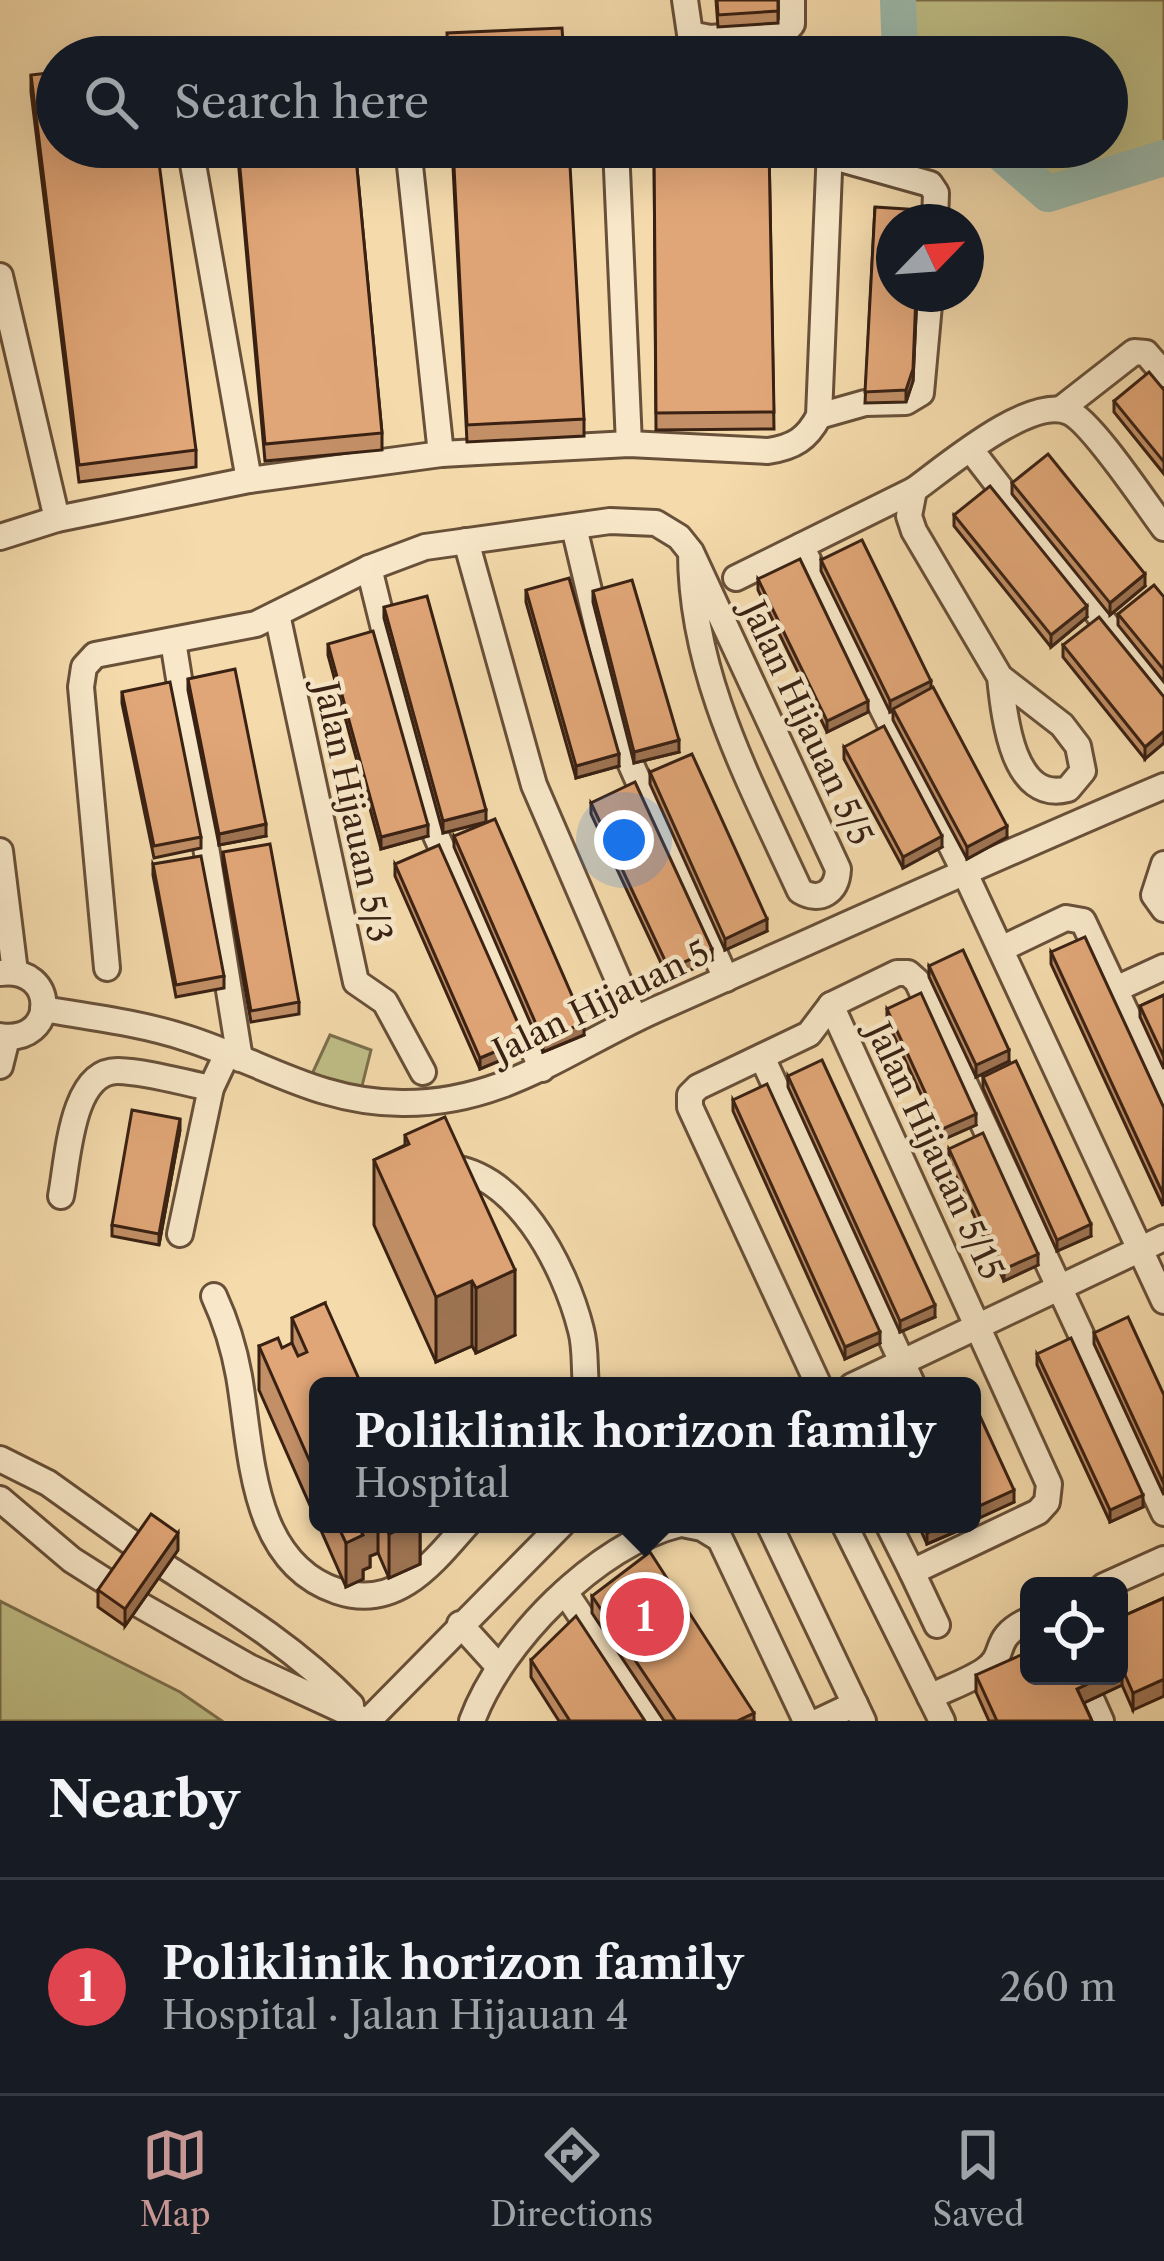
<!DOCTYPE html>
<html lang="en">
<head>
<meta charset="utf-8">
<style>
  :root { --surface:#171b24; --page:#242831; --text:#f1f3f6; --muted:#9ea1a6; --line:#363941; --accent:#c59692 }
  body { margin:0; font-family:"Libre Caslon Text",serif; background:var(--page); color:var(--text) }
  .controls { position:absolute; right:36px; bottom:36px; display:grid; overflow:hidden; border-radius:18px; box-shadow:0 12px 48px #0002 }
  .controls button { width:108px; height:108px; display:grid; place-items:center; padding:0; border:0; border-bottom:3px solid var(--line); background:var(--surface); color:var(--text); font:60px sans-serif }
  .compass { position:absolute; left:876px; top:204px; width:108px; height:108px; border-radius:50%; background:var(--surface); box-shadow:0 12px 48px #0002; rotate:65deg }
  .you { position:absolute; left:624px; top:840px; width:42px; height:42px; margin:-30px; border:9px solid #fff; border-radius:50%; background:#1a73e8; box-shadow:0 0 0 18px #1a73e833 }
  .badge { display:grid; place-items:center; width:78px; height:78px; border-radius:50%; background:var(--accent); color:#fff; font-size:39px; font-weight:700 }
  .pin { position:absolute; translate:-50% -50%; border:6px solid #fff; box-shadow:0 3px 12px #0006 }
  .popup { position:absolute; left:309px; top:1377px; width:672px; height:156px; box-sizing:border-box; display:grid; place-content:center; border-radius:18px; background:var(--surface); filter:drop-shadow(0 3px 9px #0005); font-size:39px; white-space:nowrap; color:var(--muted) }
  .popup b { font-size:45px; color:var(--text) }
  .popup::after { content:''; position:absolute; left:50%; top:100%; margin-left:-24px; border:24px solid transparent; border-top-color:var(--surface) }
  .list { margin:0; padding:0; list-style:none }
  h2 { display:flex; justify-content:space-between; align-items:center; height:156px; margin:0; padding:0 48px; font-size:51px }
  h2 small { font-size:39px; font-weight:400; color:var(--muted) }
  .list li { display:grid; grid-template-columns:78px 1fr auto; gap:36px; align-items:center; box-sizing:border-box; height:216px; padding:0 48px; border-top:3px solid var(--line) }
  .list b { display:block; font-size:45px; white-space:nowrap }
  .list p { margin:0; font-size:39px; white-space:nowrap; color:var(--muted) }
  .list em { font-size:39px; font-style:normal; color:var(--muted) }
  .icon { flex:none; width:66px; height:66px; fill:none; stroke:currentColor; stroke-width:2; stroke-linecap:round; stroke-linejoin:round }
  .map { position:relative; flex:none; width:1164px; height:1721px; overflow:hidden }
  .search { position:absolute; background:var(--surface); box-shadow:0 12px 48px #0002; left:36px; right:36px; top:36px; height:132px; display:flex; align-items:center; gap:30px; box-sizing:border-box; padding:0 42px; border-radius:66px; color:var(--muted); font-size:45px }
  .sheet { height:372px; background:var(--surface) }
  nav { display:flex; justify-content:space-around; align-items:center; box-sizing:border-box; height:168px; border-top:3px solid var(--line); background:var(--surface); font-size:33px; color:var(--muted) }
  nav a { display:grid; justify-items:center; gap:6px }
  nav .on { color:var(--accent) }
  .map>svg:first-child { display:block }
</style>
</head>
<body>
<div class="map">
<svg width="1164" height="1721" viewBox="0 0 1164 1721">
  <rect width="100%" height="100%" fill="#f5dbac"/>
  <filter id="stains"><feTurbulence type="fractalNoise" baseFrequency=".00167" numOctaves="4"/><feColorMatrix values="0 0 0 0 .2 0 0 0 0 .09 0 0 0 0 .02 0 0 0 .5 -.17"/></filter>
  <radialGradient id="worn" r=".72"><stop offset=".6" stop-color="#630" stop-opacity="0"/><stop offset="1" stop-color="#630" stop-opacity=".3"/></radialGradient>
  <g fill="#c0bf87" stroke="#7c704d" stroke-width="3">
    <path d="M 898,0 L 1164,0 L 1164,158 L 1048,194 L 994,147 L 1107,147 L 1107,57 L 900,57 Z"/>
    <path d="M 330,1035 L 371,1050 L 361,1090 L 306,1087 Z"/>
    <path d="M 0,1601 L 180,1692 L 222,1721 L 0,1721 Z"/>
  </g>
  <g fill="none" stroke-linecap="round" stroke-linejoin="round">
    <g stroke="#9cbbad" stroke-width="36">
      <path d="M 898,0 L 900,57"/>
      <path d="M 994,147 L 1048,194 L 1164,158"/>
    </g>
    <g stroke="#685039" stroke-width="30">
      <g id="minor">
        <path d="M 685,0 L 690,34 L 710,38 L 785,32 L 792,24 L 792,0"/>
        <path d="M 190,147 L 249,480"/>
        <path d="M 408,147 L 441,454"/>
        <path d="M 616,147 L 629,444"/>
        <path d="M 830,156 L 930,184 L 936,193 L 935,222"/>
        <path d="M 0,276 L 57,519"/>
        <path d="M 1061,409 L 1134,352 L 1146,353 L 1164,374"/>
        <path d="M 819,416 L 865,403 L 906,402 L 921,393 L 930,294"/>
        <path d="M 971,450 L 1164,699"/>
        <path d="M 574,527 L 629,760 L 726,979"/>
        <path d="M 0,537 L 57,519 L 249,480 L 441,454 L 629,444 L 768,451 C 794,447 807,439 819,416 L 830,147"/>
        <path d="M 466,541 L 534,785 L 635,1019"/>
        <path d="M 801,546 L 964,871 L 1164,1301"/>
        <path d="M 369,568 L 434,831 L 542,1069"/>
        <path d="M 736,578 L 914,490"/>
        <path d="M 277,614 L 356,982 L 385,1002 L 423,1072"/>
        <path d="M 173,641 L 240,1059"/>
        <path d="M 1000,677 C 1004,714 1012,804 1068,789 L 1083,771 L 1078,746 L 1062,725 L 1000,677 L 914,531 L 909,516 L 914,490 C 946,467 1030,395 1069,412 C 1092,422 1146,504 1164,528"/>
        <path d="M 0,851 L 15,972"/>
        <path d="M 1164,864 L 1154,895 L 1164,909"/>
        <path d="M 1001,949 L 1066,918 L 1083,921 L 1164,1093"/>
        <path d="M 107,968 L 81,687 L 84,667 L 95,655 L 256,624 L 369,568 L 425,547 L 610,521 L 656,523 L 679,537 L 691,552 L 838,869 C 837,892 820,903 800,891 C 750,782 691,675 691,552"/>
        <path d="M 0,973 C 58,965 58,1045 0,1036"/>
        <path d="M 1116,989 L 1164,967"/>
        <path d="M 831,1005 L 1049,1484 L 1047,1502 L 1038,1512 L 912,1572 L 937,1625"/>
        <path d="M 43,1009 C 90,1017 141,1023 186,1038 C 262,1062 319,1103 402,1103 C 503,1104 568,1049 655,1010 C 825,935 993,858 1164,786"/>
        <path d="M 762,1057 L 913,1386"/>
        <path d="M 0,1066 L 7,1038"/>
        <path d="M 439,1167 C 514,1165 565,1266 581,1330 C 586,1348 584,1368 586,1386"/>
        <path d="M 61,1196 C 68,1160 71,1070 118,1071 C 148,1072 181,1082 211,1088"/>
        <path d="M 180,1234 L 211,1088 L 227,1054"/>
        <path d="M 214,1296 C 226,1322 234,1348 239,1376 C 252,1451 250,1562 337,1591 C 396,1611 432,1564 467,1524"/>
        <path d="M 819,1386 L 690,1107 L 690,1095 L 698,1087 L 809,1034 L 831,1005 L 897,973 L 908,973 L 917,981 L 1164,1513"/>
        <path d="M 852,1386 L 1164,1238"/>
        <path d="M 0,1459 L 48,1483 L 139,1548"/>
        <path d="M 0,1499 L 72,1560 L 113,1586"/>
        <path d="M 682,1524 L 702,1528 L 720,1539 L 806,1721"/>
        <path d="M 769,1524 L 863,1721"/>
        <path d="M 844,1524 L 942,1721"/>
        <path d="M 888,1524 L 912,1572"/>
        <path d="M 166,1567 C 232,1609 297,1649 351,1705"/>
        <path d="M 1104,1586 L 1164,1559"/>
        <path d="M 565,1592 L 651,1721"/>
        <path d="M 140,1605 L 249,1667 L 366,1721"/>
        <path d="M 460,1624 L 499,1667"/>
        <path d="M 930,1697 C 948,1688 969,1681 985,1670 C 1009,1653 989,1639 1029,1620"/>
        <path d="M 1093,1703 L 1101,1721"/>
        <path d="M 368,1721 L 562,1524"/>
        <path d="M 472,1721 C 501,1642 597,1544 680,1524"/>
        <path d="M 819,1721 L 855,1704"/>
      </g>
    </g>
    <use href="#minor" stroke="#f8e8c9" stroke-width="24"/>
  </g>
  <g fill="#c28f66" stroke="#392113" stroke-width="3">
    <path d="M 716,0 L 778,0 L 778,23 L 718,27 Z"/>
    <path d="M 31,75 L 196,450 L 196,467 L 79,482 L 31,92 Z"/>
    <path d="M 237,147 L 355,147 L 382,433 L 382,450 L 265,461 Z"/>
    <path d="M 452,147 L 584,419 L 584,436 L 467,442 Z"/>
    <path d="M 654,147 L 769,147 L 774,429 L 656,430 Z"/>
    <path d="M 875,207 L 917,294 L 913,381 L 906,402 L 865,403 Z"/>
    <path d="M 1164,390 L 1164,474 L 1114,412 L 1114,401 Z"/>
    <path d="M 1012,483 L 1145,586 L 1110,615 L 1012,494 Z"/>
    <path d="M 954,515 L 1087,617 L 1051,647 L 954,526 Z"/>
    <path d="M 821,560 L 931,688 L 1007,837 L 967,859 L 893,720 L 893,711 L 890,712 L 821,571 Z"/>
    <path d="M 758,579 L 868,712 L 827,732 L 758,590 Z"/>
    <path d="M 526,590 L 619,766 L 576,778 L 526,602 Z"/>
    <path d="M 593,591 L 679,752 L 634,763 L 593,602 Z"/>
    <path d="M 1164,597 L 1164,682 L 1118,625 L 1118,614 Z"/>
    <path d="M 384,607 L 486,822 L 443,833 L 384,618 Z"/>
    <path d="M 328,644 L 428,836 L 381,849 L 328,655 Z"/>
    <path d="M 1063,645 L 1164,697 L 1145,759 L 1063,657 Z"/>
    <path d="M 188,679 L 266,836 L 219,845 L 188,690 Z"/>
    <path d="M 122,692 L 201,837 L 201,848 L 154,858 L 122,703 Z"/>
    <path d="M 844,747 L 942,847 L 903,868 L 844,759 Z"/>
    <path d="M 650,772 L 767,931 L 725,950 L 650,784 Z"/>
    <path d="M 591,803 L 712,960 L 669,980 L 591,814 Z"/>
    <path d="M 454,836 L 584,1035 L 543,1052 L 454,847 Z"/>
    <path d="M 223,852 L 299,1002 L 299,1014 L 251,1022 L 223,864 Z"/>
    <path d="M 153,864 L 224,976 L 224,988 L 176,997 L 153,875 Z"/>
    <path d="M 395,864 L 525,1050 L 480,1069 L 395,876 Z"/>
    <path d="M 1051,952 L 1164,1108 L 1163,1206 L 1051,964 Z"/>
    <path d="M 929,966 L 1009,1061 L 976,1077 L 929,977 Z"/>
    <path d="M 1164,995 L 1164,1069 L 1140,1017 L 1140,1006 Z"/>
    <path d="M 887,1009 L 976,1125 L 942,1140 L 887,1021 Z"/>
    <path d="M 788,1076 L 935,1317 L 900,1332 L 788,1087 Z"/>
    <path d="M 983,1077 L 1091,1236 L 1057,1251 L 983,1088 Z"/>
    <path d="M 733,1100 L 880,1343 L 845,1359 L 733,1111 Z"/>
    <path d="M 180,1130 L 159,1245 L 112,1236 L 112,1225 Z"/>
    <path d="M 405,1135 L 515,1335 L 476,1353 L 472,1346 L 436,1362 L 374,1225 L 374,1160 L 405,1145 Z"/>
    <path d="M 949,1149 L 1038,1265 L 1004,1281 L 949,1161 Z"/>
    <path d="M 325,1303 L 318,1386 L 318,1524 L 420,1524 L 420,1564 L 389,1578 L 378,1553 L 370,1556 L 370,1567 L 363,1570 L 363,1579 L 346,1587 L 259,1390 L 259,1346 L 282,1348 L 292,1343 L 292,1318 Z"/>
    <path d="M 1094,1333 L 1164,1395 L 1164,1495 L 1094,1344 Z"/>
    <path d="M 1037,1354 L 1143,1507 L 1110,1522 L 1037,1365 Z"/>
    <path d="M 972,1399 L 1014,1502 L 979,1518 L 972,1501 Z"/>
    <path d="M 918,1524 L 962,1524 L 962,1529 L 927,1544 Z"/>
    <path d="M 178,1550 L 125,1626 L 98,1607 L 98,1590 Z"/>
    <path d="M 592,1596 L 754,1721 L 664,1721 L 592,1613 Z"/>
    <path d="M 1164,1598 L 1133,1710 L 1122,1685 L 1084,1703 L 1092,1721 L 989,1721 L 976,1692 L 976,1675 L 1031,1678 L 1119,1676 L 1119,1618 Z"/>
    <path d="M 531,1660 L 645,1721 L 559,1721 L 531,1677 Z"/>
  </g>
  <g fill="#9e7453" stroke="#392113" stroke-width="3">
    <path d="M 917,294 L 913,381 L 906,402 L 906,390 Z"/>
    <path d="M 1145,574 L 1145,586 L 1110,615 L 1110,603 Z"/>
    <path d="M 1087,606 L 1087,617 L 1051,647 L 1051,635 Z"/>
    <path d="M 931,681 L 931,692 L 890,712 L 890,701 Z"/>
    <path d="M 868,701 L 868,712 L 827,732 L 827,721 Z"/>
    <path d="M 1164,731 L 1164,743 L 1145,759 L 1145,747 Z"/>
    <path d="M 679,740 L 679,752 L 634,763 L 634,752 Z"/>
    <path d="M 619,754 L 619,766 L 576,778 L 576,766 Z"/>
    <path d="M 486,810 L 486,822 L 443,833 L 443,821 Z"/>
    <path d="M 266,824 L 266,836 L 219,845 L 219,834 Z"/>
    <path d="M 428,825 L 428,836 L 381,849 L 381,837 Z"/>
    <path d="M 1007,826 L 1007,837 L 967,859 L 967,847 Z"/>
    <path d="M 942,836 L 942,847 L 903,868 L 903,857 Z"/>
    <path d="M 767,919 L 767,931 L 725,950 L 725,939 Z"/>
    <path d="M 712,949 L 712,960 L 669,980 L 669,969 Z"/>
    <path d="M 584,1023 L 584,1035 L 543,1052 L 543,1040 Z"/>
    <path d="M 525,1039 L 525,1050 L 480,1069 L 480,1058 Z"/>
    <path d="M 1009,1050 L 1009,1061 L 976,1077 L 976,1065 Z"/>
    <path d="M 976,1114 L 976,1125 L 942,1140 L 942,1129 Z"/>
    <path d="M 180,1119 L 180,1130 L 159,1245 L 159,1234 Z"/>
    <path d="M 1091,1224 L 1091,1236 L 1057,1251 L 1057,1240 Z"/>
    <path d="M 1038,1254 L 1038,1265 L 1004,1281 L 1004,1269 Z"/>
    <path d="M 515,1270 L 515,1335 L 476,1353 L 476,1288 Z"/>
    <path d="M 472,1281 L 472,1346 L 436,1362 L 436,1297 Z"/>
    <path d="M 935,1305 L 935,1317 L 900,1332 L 900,1321 Z"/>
    <path d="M 880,1332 L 880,1343 L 845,1359 L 845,1347 Z"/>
    <path d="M 1014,1490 L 1014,1502 L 979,1518 L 979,1506 Z"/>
    <path d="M 1143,1495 L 1143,1507 L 1110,1522 L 1110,1510 Z"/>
    <path d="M 366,1524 L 378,1524 L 378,1553 L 370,1556 L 370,1567 L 363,1570 L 363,1579 L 346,1587 L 346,1543 L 359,1527 Z"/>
    <path d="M 411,1524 L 420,1524 L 420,1564 L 389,1578 L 389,1534 Z"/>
    <path d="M 947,1524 L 962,1524 L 962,1529 L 927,1544 L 927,1533 Z"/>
    <path d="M 178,1533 L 178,1550 L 125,1626 L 125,1609 Z"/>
    <path d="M 1122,1668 L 1122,1685 L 1077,1706 L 1077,1689 L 1105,1676 L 1119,1676 L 1119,1670 Z"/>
    <path d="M 1164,1679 L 1164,1696 L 1133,1710 L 1133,1693 Z"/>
    <path d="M 754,1713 L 754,1721 L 737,1721 Z"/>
  </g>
  <g fill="#e1a677" stroke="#392113" stroke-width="3">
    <path d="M 717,0 L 778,0 L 778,11 L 718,15 Z"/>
    <path d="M 562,28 L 564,57 L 448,57 L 447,33 Z"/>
    <path d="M 345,43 L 346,57 L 230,57 L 230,52 Z"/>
    <path d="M 57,72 L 57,147 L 157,147 L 196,450 L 79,465 L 31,75 Z"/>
    <path d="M 238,147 L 355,147 L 382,433 L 265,444 Z"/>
    <path d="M 453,147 L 569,147 L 584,419 L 467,425 Z"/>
    <path d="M 654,147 L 769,147 L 774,412 L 656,413 Z"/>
    <path d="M 875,207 L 921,210 L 920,222 L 894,222 L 894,294 L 916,294 L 913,369 L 906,390 L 865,392 Z"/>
    <path d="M 1149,372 L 1164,390 L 1164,462 L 1114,401 Z"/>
    <path d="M 1048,454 L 1145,574 L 1110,603 L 1012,483 Z"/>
    <path d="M 990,486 L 1087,606 L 1051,635 L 954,515 Z"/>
    <path d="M 862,540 L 931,681 L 890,701 L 821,560 Z"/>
    <path d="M 800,559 L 868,701 L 827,721 L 758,579 Z"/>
    <path d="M 569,578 L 619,754 L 576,766 L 526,590 Z"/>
    <path d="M 632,580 L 679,740 L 634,752 L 593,591 Z"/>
    <path d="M 1154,585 L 1164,597 L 1164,670 L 1118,614 Z"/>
    <path d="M 427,596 L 486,810 L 443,821 L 384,607 Z"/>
    <path d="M 1099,617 L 1164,697 L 1164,731 L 1145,747 L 1063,645 Z"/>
    <path d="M 373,631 L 428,825 L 381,837 L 328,644 Z"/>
    <path d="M 235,669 L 266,824 L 219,834 L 188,679 Z"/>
    <path d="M 170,682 L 201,837 L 154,846 L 122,692 Z"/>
    <path d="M 933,687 L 1007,826 L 967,847 L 893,709 Z"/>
    <path d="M 884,726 L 942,836 L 903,857 L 844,747 Z"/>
    <path d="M 692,754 L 767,919 L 725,939 L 650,772 Z"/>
    <path d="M 635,782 L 712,949 L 669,969 L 591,803 Z"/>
    <path d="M 495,819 L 584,1023 L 543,1040 L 454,836 Z"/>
    <path d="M 270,844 L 299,1002 L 251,1011 L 223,852 Z"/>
    <path d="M 439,845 L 525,1039 L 480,1058 L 395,864 Z"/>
    <path d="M 201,856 L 224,976 L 176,985 L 153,864 Z"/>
    <path d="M 1085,937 L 1164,1108 L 1163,1194 L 1051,952 Z"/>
    <path d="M 963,950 L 1009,1050 L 976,1065 L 929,966 Z"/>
    <path d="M 921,993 L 976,1114 L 942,1129 L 887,1009 Z"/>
    <path d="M 1164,995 L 1164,1057 L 1140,1006 Z"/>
    <path d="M 822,1060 L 935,1305 L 900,1321 L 788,1076 Z"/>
    <path d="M 1016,1061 L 1091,1224 L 1057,1240 L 983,1077 Z"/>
    <path d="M 767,1084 L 880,1332 L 845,1347 L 733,1100 Z"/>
    <path d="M 132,1110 L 180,1119 L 159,1234 L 112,1225 Z"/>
    <path d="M 445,1117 L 515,1270 L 476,1288 L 472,1281 L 436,1297 L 374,1160 L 409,1144 L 405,1135 Z"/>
    <path d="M 983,1133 L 1038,1254 L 1004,1269 L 949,1149 Z"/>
    <path d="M 325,1303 L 362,1386 L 318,1386 L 318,1480 L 259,1346 L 278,1338 L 282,1348 L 292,1343 L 298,1356 L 307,1352 L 292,1318 Z"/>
    <path d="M 1128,1317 L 1164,1395 L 1164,1484 L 1094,1333 Z"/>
    <path d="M 1071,1338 L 1143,1495 L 1110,1510 L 1037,1354 Z"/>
    <path d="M 972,1399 L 1014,1490 L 979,1506 L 972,1490 Z"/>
    <path d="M 151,1514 L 178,1533 L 125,1609 L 98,1590 Z"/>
    <path d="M 337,1524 L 367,1524 L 359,1527 L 363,1535 L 346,1543 Z"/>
    <path d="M 384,1524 L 411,1524 L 389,1534 Z"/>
    <path d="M 923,1524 L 947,1524 L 927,1533 Z"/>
    <path d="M 650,1552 L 754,1713 L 737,1721 L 676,1721 L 592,1596 Z"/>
    <path d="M 1164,1598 L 1164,1679 L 1133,1693 L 1122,1668 L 1119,1670 L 1119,1618 Z"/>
    <path d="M 576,1616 L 645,1721 L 570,1721 L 531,1660 Z"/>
    <path d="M 1021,1655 L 1031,1678 L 1036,1676 L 1105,1676 L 1077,1689 L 1092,1721 L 997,1721 L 976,1675 Z"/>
  </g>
  <g text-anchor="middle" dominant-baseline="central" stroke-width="9" stroke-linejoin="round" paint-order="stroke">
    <g font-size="33" fill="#392113" stroke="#f8e8c9">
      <text transform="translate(807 723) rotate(65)">Jalan Hijauan 5/5</text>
      <text transform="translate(353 812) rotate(78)">Jalan Hijauan 5/3</text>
      <text transform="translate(601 1002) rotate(-26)">Jalan Hijauan 5</text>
      <text transform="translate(935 1151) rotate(65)">Jalan Hijauan 5/15</text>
    </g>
  </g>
  <rect width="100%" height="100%" filter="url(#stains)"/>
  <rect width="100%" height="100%" fill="url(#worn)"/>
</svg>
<div class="controls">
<button><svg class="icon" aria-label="locate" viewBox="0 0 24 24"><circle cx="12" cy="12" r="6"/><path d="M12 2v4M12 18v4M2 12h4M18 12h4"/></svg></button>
</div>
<svg class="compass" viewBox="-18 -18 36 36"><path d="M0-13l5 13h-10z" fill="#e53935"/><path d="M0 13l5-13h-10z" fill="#9ea1a6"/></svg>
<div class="you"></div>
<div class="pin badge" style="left:645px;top:1617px;background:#e0444e">1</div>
<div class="popup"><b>Poliklinik horizon family</b>Hospital</div>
<div class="search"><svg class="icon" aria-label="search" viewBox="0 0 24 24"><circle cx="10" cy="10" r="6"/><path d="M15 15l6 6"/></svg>Search here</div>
</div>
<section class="sheet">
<h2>Nearby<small></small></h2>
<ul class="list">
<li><span class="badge" style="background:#e0444e">1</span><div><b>Poliklinik horizon family</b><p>Hospital · Jalan Hijauan 4</p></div><em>260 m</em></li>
</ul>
</section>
<nav>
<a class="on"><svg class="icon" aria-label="map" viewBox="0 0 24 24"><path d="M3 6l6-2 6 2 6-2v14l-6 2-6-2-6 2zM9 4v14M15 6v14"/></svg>Map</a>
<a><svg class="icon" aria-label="directions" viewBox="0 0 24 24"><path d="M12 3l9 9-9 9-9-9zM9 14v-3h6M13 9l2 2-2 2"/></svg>Directions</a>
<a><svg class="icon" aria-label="saved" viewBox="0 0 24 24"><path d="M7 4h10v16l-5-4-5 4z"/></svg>Saved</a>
</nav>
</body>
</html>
